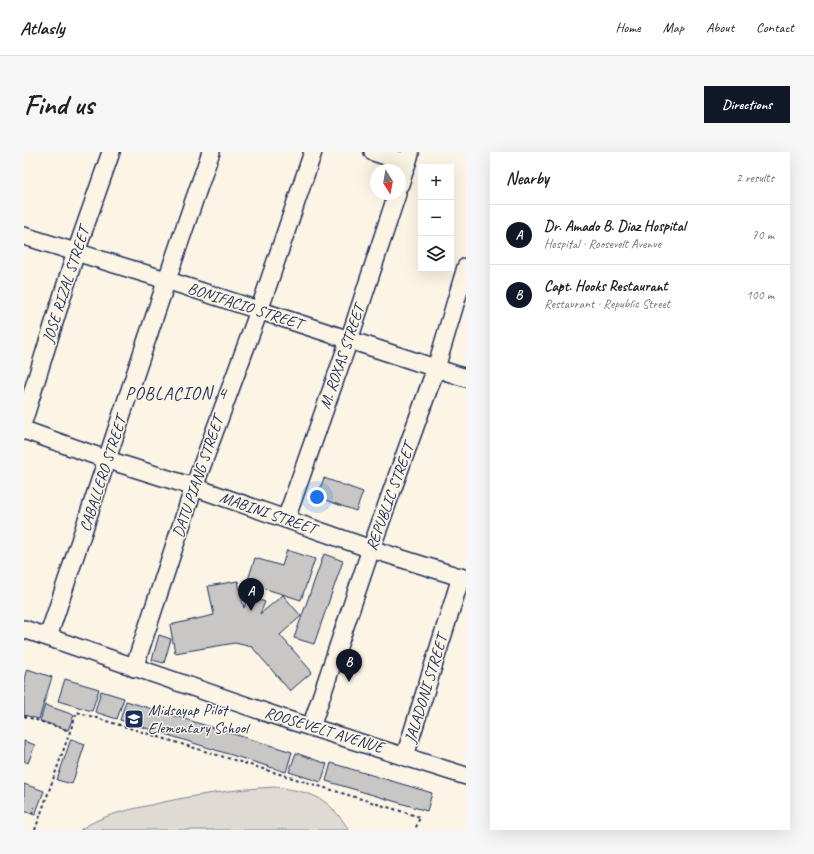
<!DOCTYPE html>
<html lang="en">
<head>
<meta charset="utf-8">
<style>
  :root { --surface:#fff; --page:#f6f6f6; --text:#202124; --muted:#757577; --line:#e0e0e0; --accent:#111827 }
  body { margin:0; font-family:Caveat,sans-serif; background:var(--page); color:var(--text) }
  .controls { position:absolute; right:12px; top:12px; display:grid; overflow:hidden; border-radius:0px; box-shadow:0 4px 16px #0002 }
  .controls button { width:36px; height:36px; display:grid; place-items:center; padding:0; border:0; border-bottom:1px solid var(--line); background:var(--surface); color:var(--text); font:20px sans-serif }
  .compass { position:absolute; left:346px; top:12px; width:36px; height:36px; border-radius:50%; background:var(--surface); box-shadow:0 4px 16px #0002; rotate:169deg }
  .you { position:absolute; left:293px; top:345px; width:14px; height:14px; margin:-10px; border:3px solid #fff; border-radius:50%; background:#1a73e8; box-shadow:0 0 0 6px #1a73e833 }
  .badge { display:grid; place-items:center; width:26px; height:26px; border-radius:50%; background:var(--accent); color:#fff; font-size:13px; font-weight:700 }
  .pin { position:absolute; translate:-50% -33px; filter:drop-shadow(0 1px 2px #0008) }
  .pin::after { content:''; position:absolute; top:21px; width:14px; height:12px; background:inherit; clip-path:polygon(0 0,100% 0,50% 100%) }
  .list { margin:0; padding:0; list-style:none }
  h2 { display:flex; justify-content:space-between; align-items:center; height:52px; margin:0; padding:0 16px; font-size:17px }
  h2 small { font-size:13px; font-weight:400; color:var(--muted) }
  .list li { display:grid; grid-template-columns:26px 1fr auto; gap:12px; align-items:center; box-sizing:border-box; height:60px; padding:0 16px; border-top:1px solid var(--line) }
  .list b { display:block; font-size:15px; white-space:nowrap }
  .list p { margin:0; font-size:13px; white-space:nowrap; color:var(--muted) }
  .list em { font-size:13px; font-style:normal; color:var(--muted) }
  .icon { flex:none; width:22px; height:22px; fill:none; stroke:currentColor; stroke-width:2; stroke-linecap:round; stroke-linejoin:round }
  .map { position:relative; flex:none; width:442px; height:678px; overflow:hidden; border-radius:0px }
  header { display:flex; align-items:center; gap:24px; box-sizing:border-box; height:56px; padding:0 20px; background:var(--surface); border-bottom:1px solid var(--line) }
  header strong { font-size:19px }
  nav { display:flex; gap:22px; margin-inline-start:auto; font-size:14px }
  .intro { display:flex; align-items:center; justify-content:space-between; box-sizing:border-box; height:96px; padding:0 24px }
  h1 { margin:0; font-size:28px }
  .button { padding:10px 18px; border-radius:0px; background:var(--accent); color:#fff; font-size:14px; font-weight:700 }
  main { display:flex; gap:24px; padding:0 24px }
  aside { flex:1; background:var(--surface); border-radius:0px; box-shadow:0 4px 16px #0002 }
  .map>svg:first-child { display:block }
</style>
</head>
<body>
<header>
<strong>Atlasly</strong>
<nav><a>Home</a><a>Map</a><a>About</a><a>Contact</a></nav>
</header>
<div class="intro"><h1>Find us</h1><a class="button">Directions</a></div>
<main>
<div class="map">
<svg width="442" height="678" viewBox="0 0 442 678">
  <rect width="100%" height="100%" fill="#fcf5e5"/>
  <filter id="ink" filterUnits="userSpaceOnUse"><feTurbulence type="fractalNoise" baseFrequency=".025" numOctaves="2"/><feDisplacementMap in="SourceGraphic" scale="8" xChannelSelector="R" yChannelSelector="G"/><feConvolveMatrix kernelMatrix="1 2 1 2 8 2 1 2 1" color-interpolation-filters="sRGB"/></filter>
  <g filter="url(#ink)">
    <path fill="#dfdbd4" stroke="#7d8599" d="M 252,635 C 290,641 303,644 325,678 L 56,678 C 76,664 99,659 122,654 C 164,644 208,637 252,635 Z"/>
    <g fill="#c8c7c6" stroke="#1b2f5e">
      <path d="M 300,326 L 339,340 L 332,359 L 293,345 Z"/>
      <path d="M 263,398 L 291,407 L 277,448 L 223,431 L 231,406 L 258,414 Z"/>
      <path d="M 300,402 L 319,409 L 290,492 L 270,486 Z"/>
      <path d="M 214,429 L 220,456 L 224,444 L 241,450 L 236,462 L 259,443 L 277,464 L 256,483 L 288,520 L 266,539 L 228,495 L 211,491 L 151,501 L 146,473 L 190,463 L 184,434 Z"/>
      <path d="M 135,483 L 147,487 L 140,511 L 128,508 Z"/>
      <path d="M 3,517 L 28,525 L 15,567 L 0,563 L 0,527 Z"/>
      <path d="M 41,527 L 75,537 L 68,559 L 34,549 Z"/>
      <path d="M 77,539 L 100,546 L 93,567 L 71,560 Z"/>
      <path d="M 102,549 L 268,600 L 262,620 L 96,568 Z"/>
      <path d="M 21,553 L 50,563 L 44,578 L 16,569 Z"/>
      <path d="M 47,587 L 61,592 L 48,632 L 33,628 Z"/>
      <path d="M 0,589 L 11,593 L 4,611 L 0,609 Z"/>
      <path d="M 272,601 L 303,612 L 297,630 L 265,620 Z"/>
      <path d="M 307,611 L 408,641 L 403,659 L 302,629 Z"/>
      <path d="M 0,632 L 20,639 L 11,663 L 0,659 Z"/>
    </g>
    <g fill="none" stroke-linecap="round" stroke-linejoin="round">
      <g stroke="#1b2f5e" stroke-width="20">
        <g id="minor">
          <path d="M 349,0 L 383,11"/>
          <path d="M 376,32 L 386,2"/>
          <path d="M 0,84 L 142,128 L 442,226"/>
          <path d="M 0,267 L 52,100 L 87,0"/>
          <path d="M 0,278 L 84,308 L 170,335 L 347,397 L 442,427"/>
          <path d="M 262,367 L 325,188 L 373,42"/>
          <path d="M 0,477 L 258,566 L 442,624"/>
          <path d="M 24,485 C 78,324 130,161 187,0"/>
          <path d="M 110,516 L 170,335 L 235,159 L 289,0"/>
          <path d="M 287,575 L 347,397 L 412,216 L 442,115"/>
          <path d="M 381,604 L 437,425"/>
        </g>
      </g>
      <g stroke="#1b2f5e" stroke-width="2" stroke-dasharray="3 3" stroke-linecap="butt">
        <path d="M 0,564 L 46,579"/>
        <path d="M 8,662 L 10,655"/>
        <path d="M 11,678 L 53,560 L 396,665 L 391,678"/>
      </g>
      <use href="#minor" stroke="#fcf5e5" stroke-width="17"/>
    </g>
  </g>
  <defs>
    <g id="school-square" transform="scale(1)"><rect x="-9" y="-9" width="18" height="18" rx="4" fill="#1b2f5e" stroke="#fcf5e5"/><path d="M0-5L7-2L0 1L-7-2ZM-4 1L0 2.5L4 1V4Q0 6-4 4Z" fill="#fff"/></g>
  </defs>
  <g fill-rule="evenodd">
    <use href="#school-square" x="110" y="567"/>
  </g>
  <g text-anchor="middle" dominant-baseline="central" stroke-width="3" stroke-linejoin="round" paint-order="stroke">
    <g font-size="16" fill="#1b2f5e" stroke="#fcf5e5">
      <text transform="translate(42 133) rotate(-72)">JOSE RIZAL STREET</text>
      <text transform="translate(221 154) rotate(18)">BONIFACIO STREET</text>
      <text transform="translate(318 205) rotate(-71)">M. ROXAS STREET</text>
      <text transform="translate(79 322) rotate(-72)">CABALLERO STREET</text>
      <text transform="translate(174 325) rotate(-71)">DATU PIANG STREET</text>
      <text transform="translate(366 345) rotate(-70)">REPUBLIC STREET</text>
      <text transform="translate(244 361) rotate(19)">MABINI STREET</text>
      <text transform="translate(402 537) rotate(-73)">JALADONI STREET</text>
      <text transform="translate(300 578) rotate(17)">ROOSEVELT AVENUE</text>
    </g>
    <g font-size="16" fill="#1b2f5e" stroke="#fcf5e5" text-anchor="start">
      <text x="124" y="558">Midsayap Pilot<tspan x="124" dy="18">Elementary School</tspan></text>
    </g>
    <g font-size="18" letter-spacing="1" fill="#1b2f5e" stroke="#fcf5e5">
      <text x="152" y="241">POBLACION 4</text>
    </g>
  </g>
</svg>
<div class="controls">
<button>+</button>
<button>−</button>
<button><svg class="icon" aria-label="layers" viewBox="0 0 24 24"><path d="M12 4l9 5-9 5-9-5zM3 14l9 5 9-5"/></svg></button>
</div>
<svg class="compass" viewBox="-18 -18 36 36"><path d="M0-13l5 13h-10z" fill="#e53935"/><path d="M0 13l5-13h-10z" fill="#757577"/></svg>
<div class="you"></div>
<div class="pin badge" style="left:227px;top:459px">A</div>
<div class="pin badge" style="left:325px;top:530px">B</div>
</div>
<aside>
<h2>Nearby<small>2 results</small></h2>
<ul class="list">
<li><span class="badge">A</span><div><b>Dr. Amado B. Diaz Hospital</b><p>Hospital · Roosevelt Avenue</p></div><em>70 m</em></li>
<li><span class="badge">B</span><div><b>Capt. Hooks Restaurant</b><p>Restaurant · Republic Street</p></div><em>100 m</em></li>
</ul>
</aside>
</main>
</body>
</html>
